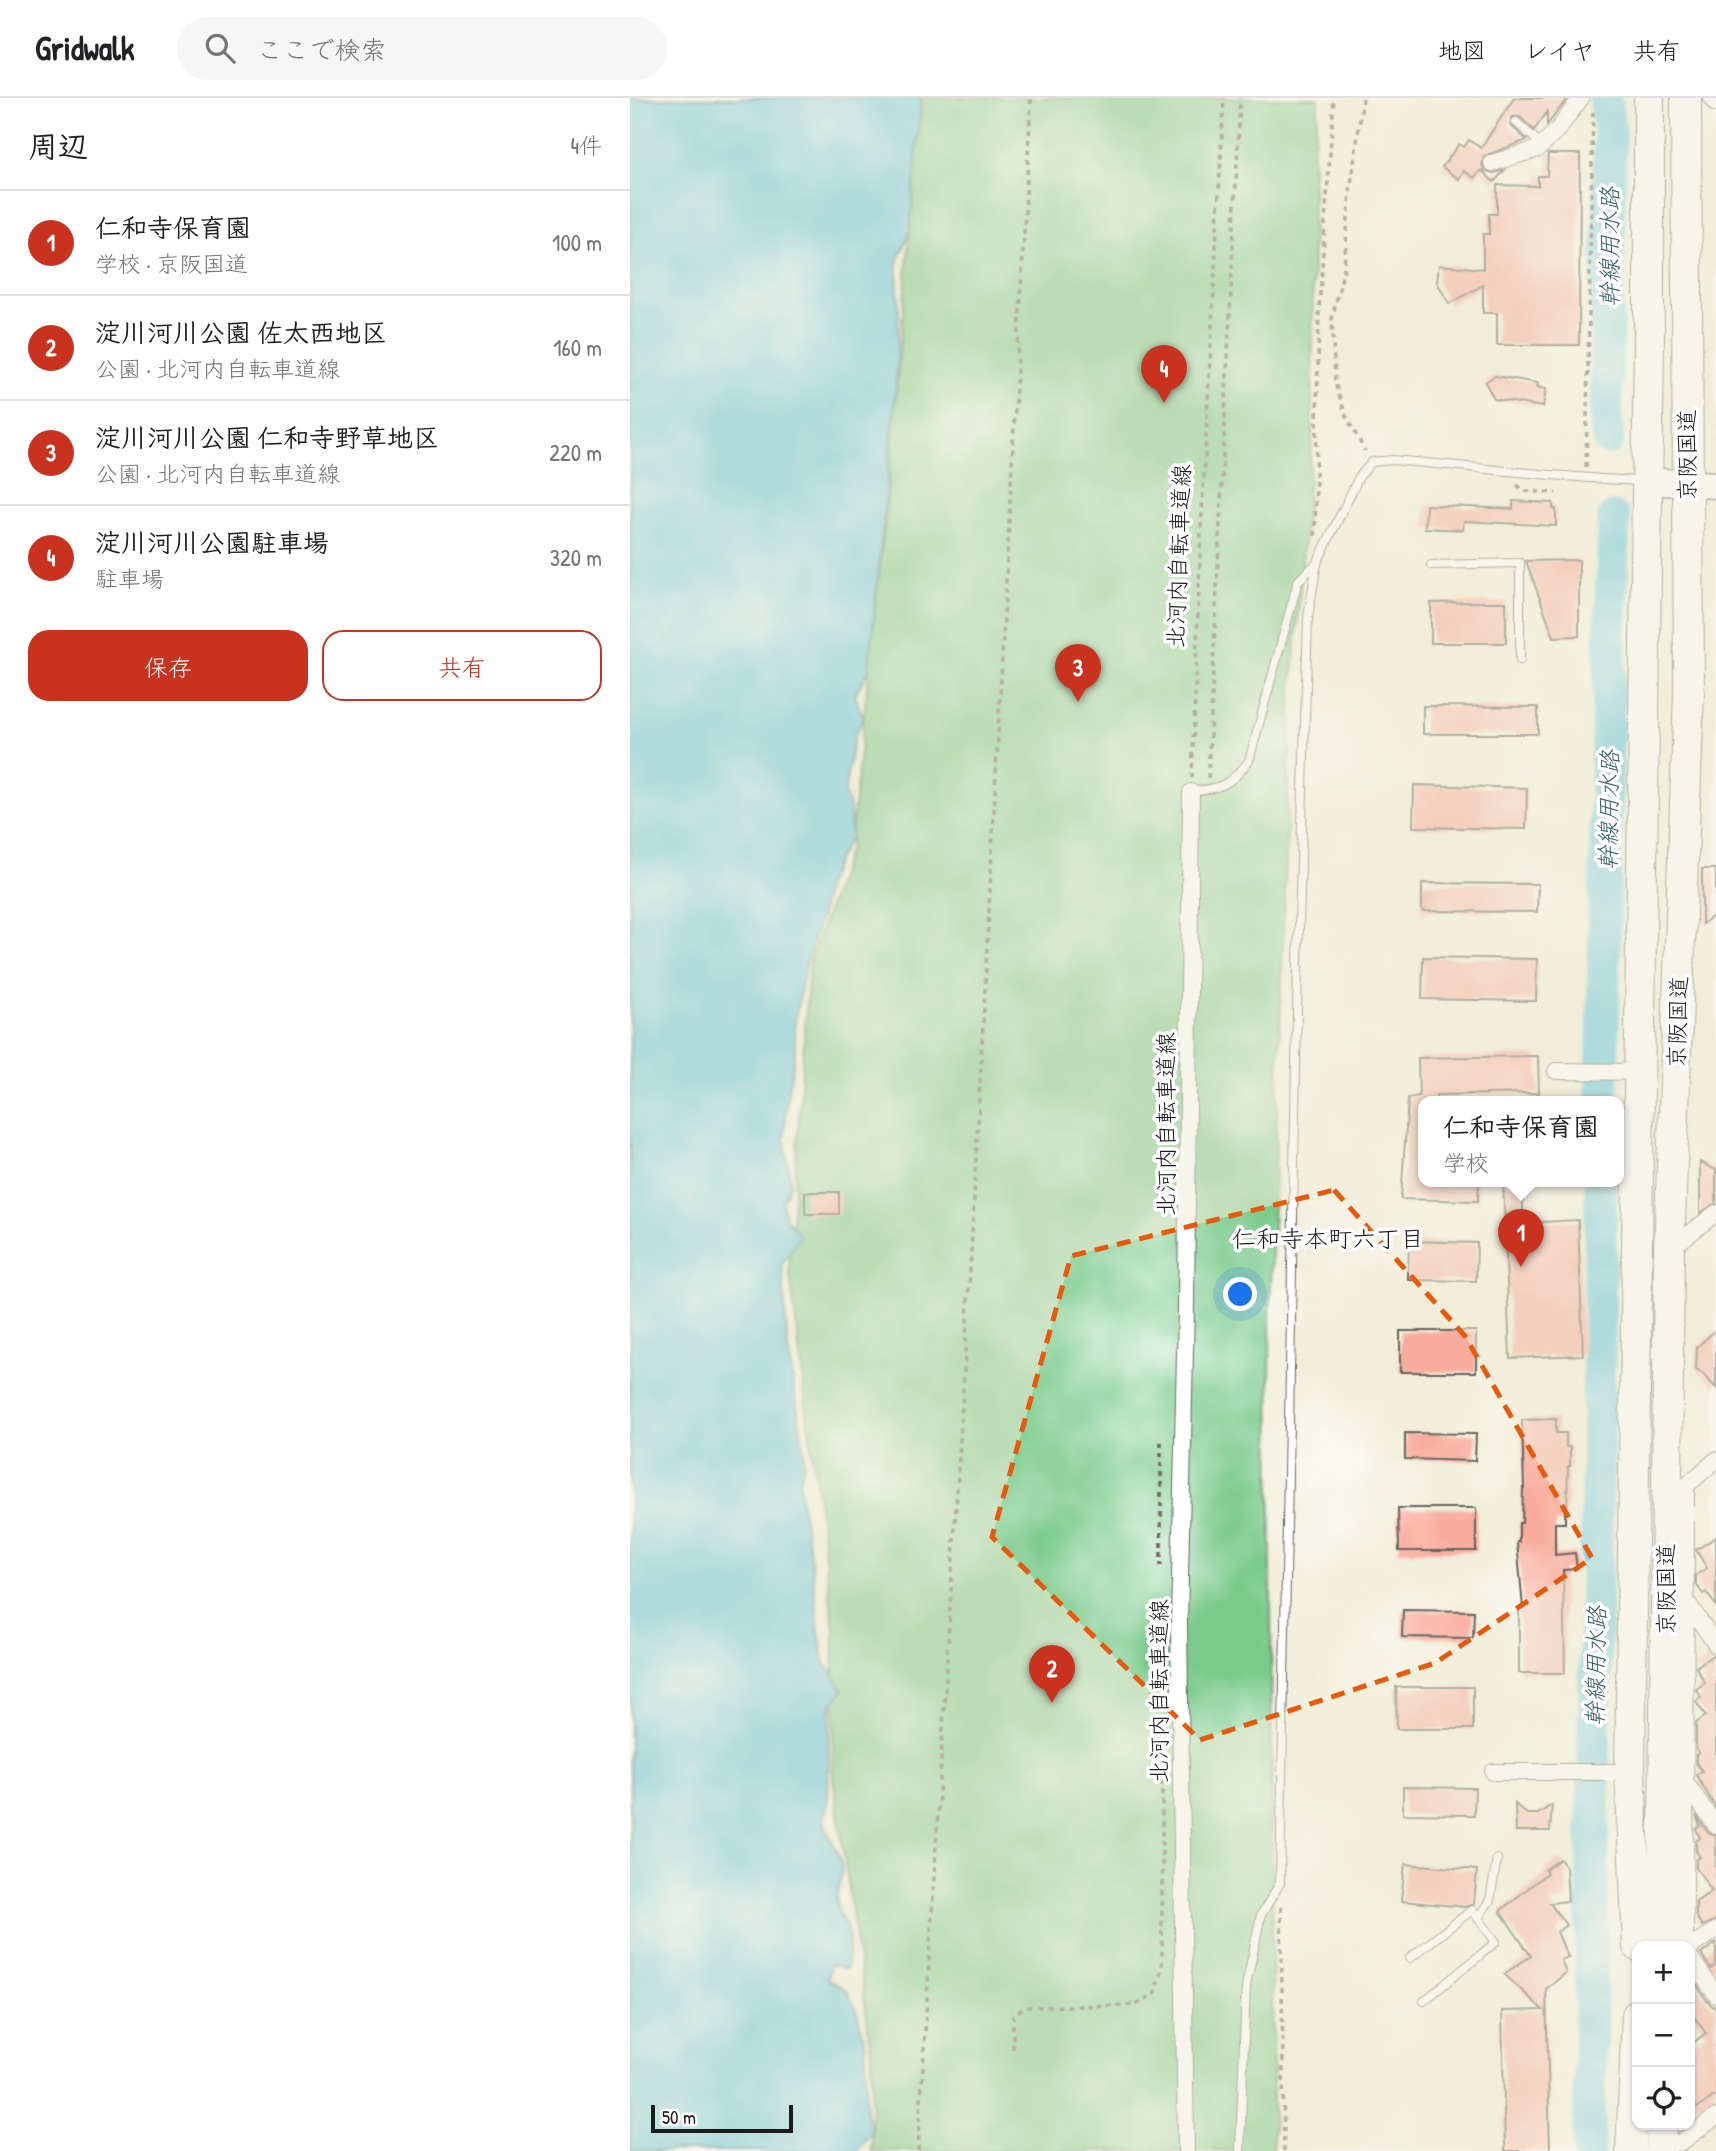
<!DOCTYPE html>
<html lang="ja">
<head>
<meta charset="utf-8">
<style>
  :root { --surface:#fff; --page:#f6f6f6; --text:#202124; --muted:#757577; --line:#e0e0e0; --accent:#c8321e }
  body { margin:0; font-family:"Patrick Hand","Klee One",sans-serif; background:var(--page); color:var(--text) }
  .controls { position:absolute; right:21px; bottom:21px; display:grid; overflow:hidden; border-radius:14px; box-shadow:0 2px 5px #0004 }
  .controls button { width:63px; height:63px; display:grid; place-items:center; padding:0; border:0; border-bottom:2px solid var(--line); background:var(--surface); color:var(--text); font:35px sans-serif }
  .scale { position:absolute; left:21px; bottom:18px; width:142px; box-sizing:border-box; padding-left:7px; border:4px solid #1c1c1c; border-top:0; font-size:19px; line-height:24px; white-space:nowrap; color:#1c1c1c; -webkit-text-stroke:5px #fff; paint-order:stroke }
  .you { position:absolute; left:611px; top:1197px; width:24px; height:24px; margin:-18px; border:5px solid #fff; border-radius:50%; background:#1a73e8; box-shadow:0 0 0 10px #1a73e833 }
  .badge { display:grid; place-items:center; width:46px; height:46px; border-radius:50%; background:var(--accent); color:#fff; font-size:23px; font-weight:700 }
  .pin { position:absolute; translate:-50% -58px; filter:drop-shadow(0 2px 4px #0008) }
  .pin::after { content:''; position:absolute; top:37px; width:24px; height:21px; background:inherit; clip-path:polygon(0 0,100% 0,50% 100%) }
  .popup { position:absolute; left:788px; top:998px; width:206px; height:91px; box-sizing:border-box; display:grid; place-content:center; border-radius:14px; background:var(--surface); filter:drop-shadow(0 2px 5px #0005); font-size:23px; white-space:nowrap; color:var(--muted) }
  .popup b { font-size:26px; color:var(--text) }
  .popup::after { content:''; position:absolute; left:50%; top:100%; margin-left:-14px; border:14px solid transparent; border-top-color:var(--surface) }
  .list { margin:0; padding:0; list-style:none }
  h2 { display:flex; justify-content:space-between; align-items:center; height:91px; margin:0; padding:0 28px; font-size:30px }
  h2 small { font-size:23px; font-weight:400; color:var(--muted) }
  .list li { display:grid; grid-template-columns:46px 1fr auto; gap:21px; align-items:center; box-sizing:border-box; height:105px; padding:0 28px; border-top:2px solid var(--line) }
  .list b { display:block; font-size:26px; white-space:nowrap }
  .list p { margin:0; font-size:23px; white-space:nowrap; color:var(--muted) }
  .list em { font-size:23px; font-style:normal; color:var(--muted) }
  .actions { display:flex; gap:14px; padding:21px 28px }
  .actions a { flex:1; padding:16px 0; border:2px solid var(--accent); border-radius:21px; text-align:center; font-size:24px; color:var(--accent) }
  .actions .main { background:var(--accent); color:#fff }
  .icon { flex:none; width:38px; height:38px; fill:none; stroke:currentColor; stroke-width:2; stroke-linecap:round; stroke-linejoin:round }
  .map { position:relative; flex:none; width:1086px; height:2053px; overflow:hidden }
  header { display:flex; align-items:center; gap:42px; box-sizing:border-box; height:98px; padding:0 35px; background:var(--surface); border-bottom:2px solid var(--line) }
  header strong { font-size:33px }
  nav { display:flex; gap:38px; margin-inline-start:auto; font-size:24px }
  .search { width:490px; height:63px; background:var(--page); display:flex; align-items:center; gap:18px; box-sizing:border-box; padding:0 24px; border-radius:38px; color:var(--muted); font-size:26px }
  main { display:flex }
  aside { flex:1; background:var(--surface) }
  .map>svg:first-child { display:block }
</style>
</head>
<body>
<header>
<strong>Gridwalk</strong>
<div class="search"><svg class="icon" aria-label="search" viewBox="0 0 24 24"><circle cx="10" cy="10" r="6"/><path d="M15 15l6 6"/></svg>ここで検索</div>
<nav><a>地図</a><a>レイヤ</a><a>共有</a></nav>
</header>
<main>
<aside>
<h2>周辺<small>4件</small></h2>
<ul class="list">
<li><span class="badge">1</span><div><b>仁和寺保育園</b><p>学校 · 京阪国道</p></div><em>100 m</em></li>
<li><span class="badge">2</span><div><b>淀川河川公園 佐太西地区</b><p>公園 · 北河内自転車道線</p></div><em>160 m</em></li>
<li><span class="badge">3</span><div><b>淀川河川公園 仁和寺野草地区</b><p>公園 · 北河内自転車道線</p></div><em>220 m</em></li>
<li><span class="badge">4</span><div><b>淀川河川公園駐車場</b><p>駐車場</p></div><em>320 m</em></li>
</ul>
<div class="actions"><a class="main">保存</a><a>共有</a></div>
</aside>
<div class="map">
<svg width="1086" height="2053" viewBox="0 0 1086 2053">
  <rect width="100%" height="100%" fill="#fff"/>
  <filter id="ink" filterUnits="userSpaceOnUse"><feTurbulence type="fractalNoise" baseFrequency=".0143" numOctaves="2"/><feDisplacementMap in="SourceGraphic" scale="14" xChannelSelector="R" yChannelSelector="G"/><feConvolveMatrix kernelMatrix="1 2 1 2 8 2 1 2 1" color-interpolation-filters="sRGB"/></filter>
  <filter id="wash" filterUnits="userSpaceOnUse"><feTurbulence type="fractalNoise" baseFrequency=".00686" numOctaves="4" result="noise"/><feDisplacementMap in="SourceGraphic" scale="28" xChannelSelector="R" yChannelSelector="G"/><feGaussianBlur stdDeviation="1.57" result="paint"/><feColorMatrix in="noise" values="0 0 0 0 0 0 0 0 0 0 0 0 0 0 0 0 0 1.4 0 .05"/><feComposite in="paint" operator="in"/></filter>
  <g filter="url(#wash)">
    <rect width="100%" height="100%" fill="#f1edd8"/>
    <path fill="#7aca8b" stroke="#4b7354" stroke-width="2" d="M 291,0 L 689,0 L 683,53 L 682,345 L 662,589 L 640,1213 L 643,2053 L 241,2053 L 242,1956 L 203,1679 L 204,1530 L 159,1169 L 179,866 L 220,748 L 258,393 Z"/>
    <path fill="#62c6df" stroke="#3f717e" stroke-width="2" d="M 0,0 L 291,0 L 280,133 L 267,164 L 269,213 L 266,289 L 239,572 L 225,596 L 233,620 L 224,639 L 214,694 L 220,711 L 221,739 L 209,758 L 195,790 L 191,817 L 175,869 L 165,921 L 165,957 L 158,993 L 154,1041 L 161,1086 L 152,1104 L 156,1121 L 170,1138 L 152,1166 L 158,1252 L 174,1352 L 174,1367 L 169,1382 L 171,1404 L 182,1468 L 189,1533 L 194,1563 L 213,1592 L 200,1609 L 198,1706 C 187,1728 204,1741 210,1761 C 216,1784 203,1790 207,1808 C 208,1815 213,1821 216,1828 C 221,1842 218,1857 216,1871 L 201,1867 L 197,1881 L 217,1892 L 227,1914 L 236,1948 L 236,2011 L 241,2034 L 227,2053 L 0,2053 Z"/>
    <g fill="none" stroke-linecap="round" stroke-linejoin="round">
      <g stroke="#62c6df" stroke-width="33">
        <path d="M 975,0 L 980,33 L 976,326 L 978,341"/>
        <path d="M 972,1003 L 977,650 L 984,420"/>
        <path d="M 959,2053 L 971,1083"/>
      </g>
    </g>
    <g id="blocks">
      <g fill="#f8ac9b">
        <path d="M 884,0 L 938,0 L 917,27 L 917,14 L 904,32 L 890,19 L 882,19 L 880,27 L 897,42 L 854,58 L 852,67 L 855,73 L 864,75 L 875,72 L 864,84 L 851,72 L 844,80 L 834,73 L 829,81 L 812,69 L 829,46 L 834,49 L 839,42 L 851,50 Z"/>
        <path d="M 918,56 L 950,56 L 949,247 L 867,247 L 867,215 L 853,215 L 853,187 L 819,206 L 807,184 L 809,167 L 853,171 L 853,136 L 859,136 L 859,116 L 867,116 L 867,87 L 908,88 L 908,78 L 917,78 Z"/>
        <path d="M 865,278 L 908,285 L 907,289 L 916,291 L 913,309 L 864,301 L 855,284 Z"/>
        <path d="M 883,403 L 923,405 L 923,411 L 926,411 L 926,428 L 834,423 L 833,432 L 795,430 L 796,407 L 883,411 Z"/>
        <path d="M 949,462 L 949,538 L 924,539 L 896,463 Z"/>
        <path d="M 850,504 L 876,504 L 876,545 L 801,545 L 801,505 Z"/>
        <path d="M 793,608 L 908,609 L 908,636 L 793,636 Z"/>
        <path d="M 784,687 L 897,690 L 896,731 L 783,729 Z"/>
        <path d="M 1072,771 L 1086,771 L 1086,816 L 1072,826 Z"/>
        <path d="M 792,785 L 908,786 L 907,814 L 792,813 Z"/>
        <path d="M 793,859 L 907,861 L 906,903 L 792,901 Z"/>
        <path d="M 908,958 L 909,995 L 806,997 L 806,1003 L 793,1003 L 793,1083 L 849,1083 L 848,1103 L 771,1101 L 778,1000 L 789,998 L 788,960 Z"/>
        <path d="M 1070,1064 L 1086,1072 L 1086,1105 L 1070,1115 Z"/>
        <path d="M 873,1083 L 893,1083 L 893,1125 L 948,1122 L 953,1257 L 880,1260 Z"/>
        <rect x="175" y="1094" width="34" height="22"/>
        <path d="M 779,1143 L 847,1145 L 846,1183 L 778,1182 Z"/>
        <path d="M 1086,1232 L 1086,1290 L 1072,1275 L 1066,1272 L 1067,1249 Z"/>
        <rect x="770" y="1233" width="76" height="41"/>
        <path d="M 926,1321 L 926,1335 L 936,1335 L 936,1349 L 940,1349 L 940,1368 L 938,1368 L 937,1411 L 935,1411 L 935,1425 L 925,1425 L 925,1457 L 945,1455 L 947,1471 L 933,1472 L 935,1575 L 889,1575 L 889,1510 L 893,1510 L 887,1444 L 889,1444 L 889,1425 L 892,1425 L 893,1390 L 894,1390 L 892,1322 Z"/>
        <path d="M 775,1335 L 846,1336 L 845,1363 L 775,1361 Z"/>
        <path d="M 768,1410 L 846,1410 L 846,1453 L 769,1453 Z"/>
        <path d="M 1086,1439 L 1086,1508 L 1076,1494 L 1073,1496 L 1066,1486 L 1066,1477 L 1077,1470 L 1066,1452 Z"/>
        <path d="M 773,1512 L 844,1513 L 843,1540 L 772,1539 Z"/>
        <path d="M 1083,1557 L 1086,1557 L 1086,1710 L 1066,1677 L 1072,1673 L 1066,1665 L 1066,1657 L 1069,1655 L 1066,1650 L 1066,1625 L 1076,1618 L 1066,1604 L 1071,1599 L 1066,1591 L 1075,1585 L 1066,1569 Z"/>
        <path d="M 766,1589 L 843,1589 L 843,1631 L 767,1631 Z"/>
        <path d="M 773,1689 L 845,1690 L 844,1717 L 773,1716 Z"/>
        <path d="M 885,1706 L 897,1716 L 908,1716 L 922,1707 L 920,1733 L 886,1733 Z"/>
        <path d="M 1066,1717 L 1078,1735 L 1086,1738 L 1086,1822 L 1072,1828 L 1066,1818 L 1066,1804 L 1082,1793 L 1066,1770 L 1066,1762 L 1070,1759 L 1066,1753 L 1066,1743 L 1070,1740 L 1066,1731 L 1070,1728 Z"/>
        <path d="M 930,1761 L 936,1769 L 938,1803 L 920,1805 L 936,1827 L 927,1834 L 938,1859 L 931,1862 L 936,1875 L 916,1891 L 920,2053 L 875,2053 L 872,1913 L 913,1912 L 874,1876 L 901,1858 L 870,1813 L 917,1775 L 915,1772 Z"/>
        <path d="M 775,1766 L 847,1772 L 844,1806 L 835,1809 L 771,1803 Z"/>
        <path d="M 1086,1845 L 1086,1867 L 1081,1871 L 1071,1856 Z"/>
        <path d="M 1060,1877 L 1077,1903 L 1086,1911 L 1086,1997 L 1067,2010 L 1060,2000 L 1063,1985 L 1060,1979 L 1060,1947 L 1076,1935 L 1062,1916 L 1064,1914 L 1060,1909 L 1063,1907 L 1060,1902 Z"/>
      </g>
    </g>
  </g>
  <g filter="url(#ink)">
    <use href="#blocks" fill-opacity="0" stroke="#67655e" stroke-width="2"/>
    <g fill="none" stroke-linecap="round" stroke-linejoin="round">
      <g stroke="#67655e" stroke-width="10">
        <g id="lane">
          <path d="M 886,24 L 912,47"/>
          <path d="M 801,467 L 890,465 L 890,562"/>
          <path d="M 561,694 C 592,690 600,687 619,663 L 668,483 L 686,466"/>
          <path d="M 848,1820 L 860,1802 L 867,1761"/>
          <path d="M 780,1860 L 842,1812 L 866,1844 L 794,1903"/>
          <path d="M 610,2053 L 616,1888 L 631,1817 L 650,1785 L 668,864 L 678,519 L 687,465 L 729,379 L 742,364 L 763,362 C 846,369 928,380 1011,383"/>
        </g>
      </g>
      <g stroke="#67655e" stroke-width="18">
        <g id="street">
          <path d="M 1081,0 L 1086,6"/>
          <path d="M 862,65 L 908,51 L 929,30 L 951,0"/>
          <path d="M 926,973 L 1010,974"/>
          <path d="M 1039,1152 L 1086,1115"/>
          <path d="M 1048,1390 L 1056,1388 L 1086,1362"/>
          <path d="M 1057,1504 L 1086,1547"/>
          <path d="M 863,1674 L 1000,1674"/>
          <path d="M 1056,1685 L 1086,1728"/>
          <path d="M 1055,1848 L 1056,1388"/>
          <path d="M 1060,1849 L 1086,1832"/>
          <path d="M 1060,1859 L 1086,1897"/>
          <path d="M 1050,2045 L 1086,2019"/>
          <path d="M 556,2053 L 549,1525 L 556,1209 L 561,694"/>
        </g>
      </g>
      <g stroke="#67655e" stroke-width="29">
        <path id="primary" d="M 1016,383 L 1086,387"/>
      </g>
      <g stroke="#67655e" stroke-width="32">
        <g id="highway">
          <path d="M 1008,1848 L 1000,1674 L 1019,247 L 1019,0"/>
          <path d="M 1033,1848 L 1039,1152 L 1059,594 L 1056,0"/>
          <path d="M 1001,2053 L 1007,1917"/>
          <path d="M 1031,2053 L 1032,2027"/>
        </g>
      </g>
      <g stroke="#67655e" stroke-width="3.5" stroke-dasharray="5 5" stroke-linecap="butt">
        <path d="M 733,0 L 720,94 L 714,170 L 702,221 L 705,285 L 716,318 L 735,353"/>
        <path d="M 956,369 L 963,13"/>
        <path d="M 887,387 L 895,393 L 926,395"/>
        <path d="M 685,438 L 689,211 L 704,0"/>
        <path d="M 562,680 L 571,432 L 594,0"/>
        <path d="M 578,680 L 610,0"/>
        <path d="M 531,1344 L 531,1468"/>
        <path d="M 651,1809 L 654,2053"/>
        <path d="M 383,1951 L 383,1917 L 395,1909 L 506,1907 L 525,1895 L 532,1869 L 532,1650"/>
        <path d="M 288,2053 L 342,1138 L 401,0"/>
      </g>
      <use href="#lane" stroke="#fff" stroke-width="8"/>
      <use href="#street" stroke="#fff" stroke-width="16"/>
      <use href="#primary" stroke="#fff" stroke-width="26"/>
      <use href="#highway" stroke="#fff" stroke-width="30"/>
    </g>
  </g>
  <path d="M0 0H1086V2053H0ZM 704,1092 L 835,1238 L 962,1460 L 805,1565 L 570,1642 L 362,1439 L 441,1158 Z" fill="#f1edd8" fill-opacity=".55" fill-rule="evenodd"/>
  <path fill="none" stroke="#e8590c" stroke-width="5" stroke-dasharray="14 9" stroke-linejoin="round" d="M 704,1092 L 835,1238 L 962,1460 L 805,1565 L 570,1642 L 362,1439 L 441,1158 Z"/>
  <g text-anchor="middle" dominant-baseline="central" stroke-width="7" stroke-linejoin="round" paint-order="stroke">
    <g font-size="23" fill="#1c1c1c" stroke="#fff">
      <text transform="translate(1056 357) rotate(-90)">京阪国道</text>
      <text transform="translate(548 458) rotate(-88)">北河内自転車道線</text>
      <text transform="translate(1047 924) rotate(-88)">京阪国道</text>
      <text transform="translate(535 1026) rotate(-90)">北河内自転車道線</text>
      <text transform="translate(1035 1491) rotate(-90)">京阪国道</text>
      <text transform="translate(528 1593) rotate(-90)">北河内自転車道線</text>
    </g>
    <g font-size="24" font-style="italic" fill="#38606a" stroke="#fff">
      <text transform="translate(979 149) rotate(-90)">幹線用水路</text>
      <text transform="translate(978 712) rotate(-89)">幹線用水路</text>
      <text transform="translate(965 1568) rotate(-89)">幹線用水路</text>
    </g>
    <g font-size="24" fill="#1c1c1c" stroke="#fff">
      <text x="698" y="1140">仁和寺本町六丁目</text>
    </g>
  </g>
</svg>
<div class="controls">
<button>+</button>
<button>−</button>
<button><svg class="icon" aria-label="locate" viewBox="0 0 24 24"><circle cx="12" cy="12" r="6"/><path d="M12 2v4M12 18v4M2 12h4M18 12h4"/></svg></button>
</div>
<div class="scale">50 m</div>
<div class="you"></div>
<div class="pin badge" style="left:891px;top:1169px">1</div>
<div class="popup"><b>仁和寺保育園</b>学校</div>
<div class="pin badge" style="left:422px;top:1605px">2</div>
<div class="pin badge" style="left:448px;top:604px">3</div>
<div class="pin badge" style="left:534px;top:305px">4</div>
</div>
</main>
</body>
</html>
